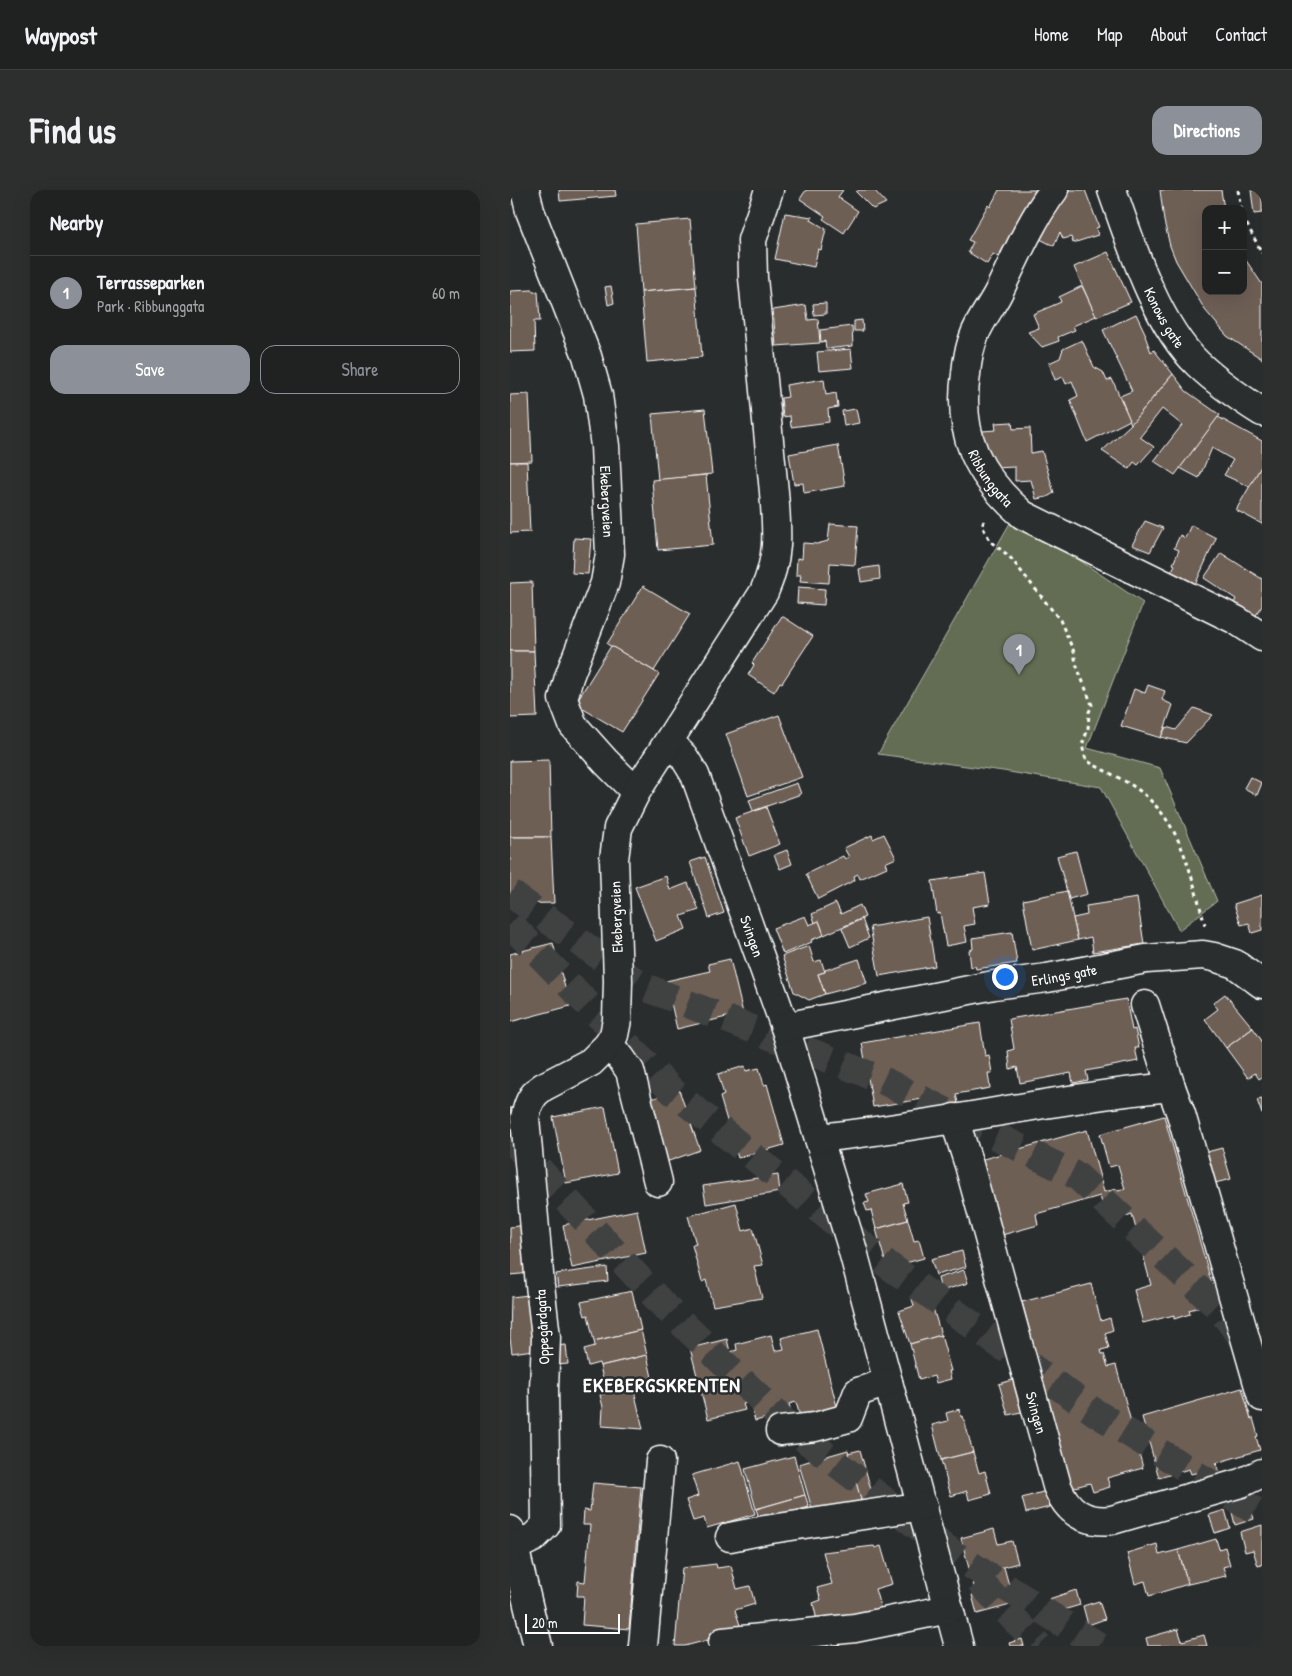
<!DOCTYPE html>
<html lang="en">
<head>
<meta charset="utf-8">
<style>
  :root { --surface:#202222; --page:#2d2f2f; --text:#f1f3f6; --muted:#a2a4a5; --line:#3d3f40; --accent:#8c9099 }
  body { margin:0; font-family:"Patrick Hand",sans-serif; background:var(--page); color:var(--text) }
  .controls { position:absolute; right:15px; top:15px; display:grid; overflow:hidden; border-radius:10px; box-shadow:0 5px 20px #0002 }
  .controls button { width:45px; height:45px; display:grid; place-items:center; padding:0; border:0; border-bottom:1px solid var(--line); background:var(--surface); color:var(--text); font:25px sans-serif }
  .scale { position:absolute; left:15px; bottom:12px; width:95px; box-sizing:border-box; padding-left:5px; border:2px solid #fff; border-top:0; font-size:14px; line-height:18px; white-space:nowrap; color:#fff; -webkit-text-stroke:4px #2a2d2e; paint-order:stroke }
  .you { position:absolute; left:494px; top:786px; width:18px; height:18px; margin:-12px; border:4px solid #fff; border-radius:50%; background:#1a73e8; box-shadow:0 0 0 8px #1a73e833 }
  .badge { display:grid; place-items:center; width:32px; height:32px; border-radius:50%; background:var(--accent); color:#fff; font-size:16px; font-weight:700 }
  .pin { position:absolute; translate:-50% -41px; filter:drop-shadow(0 1px 2px #0008) }
  .pin::after { content:''; position:absolute; top:26px; width:18px; height:15px; background:inherit; clip-path:polygon(0 0,100% 0,50% 100%) }
  .list { margin:0; padding:0; list-style:none }
  h2 { display:flex; justify-content:space-between; align-items:center; height:65px; margin:0; padding:0 20px; font-size:21px }
  h2 small { font-size:16px; font-weight:400; color:var(--muted) }
  .list li { display:grid; grid-template-columns:32px 1fr auto; gap:15px; align-items:center; box-sizing:border-box; height:75px; padding:0 20px; border-top:1px solid var(--line) }
  .list b { display:block; font-size:19px; white-space:nowrap }
  .list p { margin:0; font-size:16px; white-space:nowrap; color:var(--muted) }
  .list em { font-size:16px; font-style:normal; color:var(--muted) }
  .actions { display:flex; gap:10px; padding:15px 20px }
  .actions a { flex:1; padding:11px 0; border:1px solid var(--accent); border-radius:15px; text-align:center; font-size:18px; color:var(--accent) }
  .actions .main { background:var(--accent); color:#fff }
  .map { position:relative; flex:none; width:752px; height:1456px; overflow:hidden; border-radius:15px }
  header { display:flex; align-items:center; gap:30px; box-sizing:border-box; height:70px; padding:0 25px; background:var(--surface); border-bottom:1px solid var(--line) }
  header strong { font-size:24px }
  nav { display:flex; gap:28px; margin-inline-start:auto; font-size:18px }
  .intro { display:flex; align-items:center; justify-content:space-between; box-sizing:border-box; height:120px; padding:0 30px }
  h1 { margin:0; font-size:35px }
  .button { padding:12px 22px; border-radius:15px; background:var(--accent); color:#fff; font-size:18px; font-weight:700 }
  main { display:flex; gap:30px; padding:0 30px }
  aside { flex:1; background:var(--surface); border-radius:15px; box-shadow:0 5px 20px #0002 }
  .map>svg:first-child { display:block }
</style>
</head>
<body>
<header>
<strong>Waypost</strong>
<nav><a>Home</a><a>Map</a><a>About</a><a>Contact</a></nav>
</header>
<div class="intro"><h1>Find us</h1><a class="button">Directions</a></div>
<main>
<aside>
<h2>Nearby<small></small></h2>
<ul class="list">
<li><span class="badge">1</span><div><b>Terrasseparken</b><p>Park · Ribbunggata</p></div><em>60 m</em></li>
</ul>
<div class="actions"><a class="main">Save</a><a>Share</a></div>
</aside>
<div class="map">
<svg width="752" height="1456" viewBox="0 0 752 1456">
  <rect width="100%" height="100%" fill="#2a2d2e"/>
  <filter id="ink" filterUnits="userSpaceOnUse"><feTurbulence type="fractalNoise" baseFrequency=".02" numOctaves="2"/><feDisplacementMap in="SourceGraphic" scale="10" xChannelSelector="R" yChannelSelector="G"/><feConvolveMatrix kernelMatrix="1 2 1 2 8 2 1 2 1" color-interpolation-filters="sRGB"/></filter>
  <g filter="url(#ink)">
    <path fill="#646d53" stroke="#b2b6a9" d="M 504,326 L 633,413 L 577,558 L 650,578 L 707,711 L 669,740 L 591,597 L 493,581 L 368,564 Z"/>
    <g fill="#6e5f54" stroke="#fff">
      <path d="M 49,0 L 105,0 L 106,6 L 50,11 Z"/>
      <path d="M 296,0 L 333,0 L 328,7 L 348,21 L 334,43 L 313,29 L 315,26 L 290,9 Z"/>
      <path d="M 349,0 L 364,0 L 376,13 L 363,19 L 346,2 Z"/>
      <path d="M 489,0 L 527,0 L 488,67 L 483,64 L 477,74 L 458,62 L 463,52 L 458,50 L 478,15 L 480,17 Z"/>
      <path d="M 556,0 L 575,0 L 589,37 L 586,38 L 588,45 L 563,53 L 561,47 L 553,49 L 550,42 L 544,56 L 528,48 Z"/>
      <path d="M 650,0 L 711,0 L 714,19 L 696,19 L 696,101 L 733,101 L 733,66 L 752,94 L 752,169 L 717,146 L 695,120 L 666,71 L 660,56 L 654,31 Z"/>
      <path d="M 741,0 L 752,0 L 752,23 L 744,24 Z"/>
      <path d="M 275,23 L 302,27 L 301,30 L 316,39 L 311,60 L 308,59 L 304,77 L 265,69 Z"/>
      <path d="M 180,29 L 186,97 L 131,102 L 126,34 Z"/>
      <path d="M 598,62 L 621,112 L 586,127 L 564,77 Z"/>
      <path d="M 101,96 L 104,113 L 98,115 L 95,97 Z"/>
      <path d="M 572,96 L 586,126 L 563,136 L 565,140 L 548,147 L 549,151 L 532,157 L 518,142 L 529,138 L 523,124 L 551,112 L 549,107 Z"/>
      <path d="M 186,97 L 192,167 L 137,172 L 131,102 Z"/>
      <path d="M 22,100 L 23,102 L 28,102 L 30,131 L 24,131 L 25,161 L 0,162 L 0,101 Z"/>
      <path d="M 316,113 L 316,124 L 304,125 L 303,114 Z"/>
      <path d="M 296,115 L 298,130 L 308,129 L 310,153 L 266,156 L 263,120 Z"/>
      <path d="M 626,124 L 636,145 L 635,146 L 641,162 L 644,160 L 663,184 L 621,234 L 610,206 L 622,201 L 593,140 Z"/>
      <path d="M 352,130 L 353,141 L 344,141 L 344,131 Z"/>
      <path d="M 342,136 L 343,156 L 316,159 L 315,151 L 311,152 L 310,140 Z"/>
      <path d="M 572,150 L 584,177 L 593,182 L 597,191 L 602,189 L 620,230 L 577,252 L 560,210 L 568,206 L 562,191 L 556,194 L 553,187 L 545,190 L 539,173 L 550,168 L 553,159 Z"/>
      <path d="M 341,159 L 343,178 L 309,181 L 307,162 Z"/>
      <path d="M 663,184 L 676,201 L 710,225 L 665,285 L 644,271 L 672,235 L 652,219 L 630,247 L 644,257 L 628,275 L 624,272 L 619,279 L 592,261 L 621,234 Z"/>
      <path d="M 314,189 L 316,205 L 326,203 L 328,217 L 318,219 L 319,232 L 281,237 L 280,226 L 273,227 L 271,208 L 278,207 L 276,195 Z"/>
      <path d="M 19,204 L 22,271 L 0,272 L 0,205 Z"/>
      <path d="M 195,219 L 202,284 L 148,290 L 142,224 Z"/>
      <path d="M 346,219 L 349,233 L 334,236 L 332,221 Z"/>
      <path d="M 708,227 L 752,251 L 752,275 L 740,297 L 714,285 L 723,270 L 702,258 L 689,288 L 670,278 Z"/>
      <path d="M 502,232 L 503,239 L 520,238 L 521,263 L 532,261 L 544,303 L 537,307 L 526,309 L 521,290 L 505,291 L 505,277 L 485,278 L 472,269 L 472,241 L 486,240 L 485,233 Z"/>
      <path d="M 328,255 L 335,296 L 294,303 L 293,293 L 284,294 L 279,264 Z"/>
      <path d="M 0,272 L 17,272 L 20,342 L 0,343 Z"/>
      <path d="M 752,275 L 752,334 L 726,320 Z"/>
      <path d="M 196,285 L 203,355 L 148,360 L 142,290 Z"/>
      <path d="M 635,331 L 653,338 L 640,362 L 622,355 Z"/>
      <path d="M 320,334 L 348,336 L 345,375 L 320,373 L 319,393 L 290,391 L 291,385 L 286,385 L 287,368 L 292,369 L 293,353 L 307,354 L 318,351 Z"/>
      <path d="M 681,335 L 706,348 L 685,395 L 661,382 L 665,375 L 663,374 L 669,360 L 664,358 L 670,345 L 675,348 Z"/>
      <path d="M 64,348 L 81,349 L 78,384 L 62,383 Z"/>
      <path d="M 711,363 L 752,389 L 752,416 L 743,430 L 722,417 L 726,409 L 694,388 Z"/>
      <path d="M 369,376 L 370,389 L 351,392 L 349,379 Z"/>
      <path d="M 22,392 L 24,461 L 0,461 L 0,393 Z"/>
      <path d="M 133,396 L 180,424 L 144,481 L 97,454 Z"/>
      <path d="M 288,397 L 315,399 L 314,415 L 287,413 Z"/>
      <path d="M 272,426 L 303,446 L 272,493 L 270,492 L 264,502 L 238,485 L 244,475 L 242,473 Z"/>
      <path d="M 101,456 L 149,484 L 112,542 L 65,514 Z"/>
      <path d="M 0,461 L 24,461 L 27,527 L 0,528 Z"/>
      <path d="M 638,495 L 655,501 L 652,510 L 663,515 L 651,548 L 611,536 L 624,499 L 635,503 Z"/>
      <path d="M 684,518 L 703,525 L 676,553 L 651,547 L 656,537 L 666,540 Z"/>
      <path d="M 269,525 L 292,587 L 238,606 L 216,544 Z"/>
      <path d="M 39,570 L 41,647 L 0,647 L 0,571 Z"/>
      <path d="M 740,587 L 752,593 L 747,605 L 734,598 Z"/>
      <path d="M 287,593 L 291,604 L 243,621 L 239,610 Z"/>
      <path d="M 256,617 L 270,654 L 239,666 L 225,628 Z"/>
      <path d="M 374,644 L 386,668 L 375,673 L 377,677 L 350,689 L 348,684 L 344,686 L 345,690 L 308,709 L 296,684 L 333,666 L 335,669 L 339,667 L 334,658 L 362,645 L 363,649 Z"/>
      <path d="M 0,647 L 41,647 L 44,713 L 0,714 Z"/>
      <path d="M 277,660 L 282,674 L 270,679 L 264,665 Z"/>
      <path d="M 566,661 L 577,704 L 559,709 L 547,666 Z"/>
      <path d="M 195,667 L 214,723 L 199,728 L 180,672 Z"/>
      <path d="M 475,683 L 480,714 L 462,717 L 465,734 L 454,736 L 457,752 L 436,756 L 430,723 L 427,724 L 422,691 Z"/>
      <path d="M 156,686 L 160,700 L 178,693 L 189,720 L 171,726 L 176,739 L 146,751 L 125,697 Z"/>
      <path d="M 557,701 L 568,750 L 522,760 L 513,710 Z"/>
      <path d="M 752,705 L 752,740 L 742,743 L 739,733 L 731,735 L 724,714 Z"/>
      <path d="M 627,708 L 634,754 L 583,762 L 581,747 L 568,750 L 563,728 L 577,725 L 576,716 Z"/>
      <path d="M 326,713 L 331,724 L 350,715 L 355,727 L 314,745 L 309,731 L 305,733 L 302,724 Z"/>
      <path d="M 295,726 L 299,735 L 309,731 L 314,745 L 301,750 L 302,752 L 273,764 L 263,738 Z"/>
      <path d="M 417,727 L 425,776 L 369,786 L 360,737 Z"/>
      <path d="M 352,729 L 359,748 L 340,757 L 332,738 Z"/>
      <path d="M 502,742 L 507,773 L 466,779 L 465,776 L 461,777 L 459,760 L 463,759 L 462,748 Z"/>
      <path d="M 43,753 L 60,816 L 0,832 L 0,764 Z"/>
      <path d="M 299,756 L 304,772 L 311,770 L 315,782 L 308,784 L 315,804 L 299,810 L 284,802 L 272,766 Z"/>
      <path d="M 220,769 L 233,823 L 167,839 L 156,791 L 200,781 L 198,774 Z"/>
      <path d="M 349,769 L 357,793 L 315,804 L 308,784 L 315,782 L 315,780 Z"/>
      <path d="M 715,804 L 743,838 L 716,858 L 695,829 L 708,819 L 703,813 Z"/>
      <path d="M 616,809 L 622,840 L 625,839 L 629,858 L 625,858 L 628,871 L 576,881 L 578,890 L 563,893 L 561,883 L 510,893 L 507,877 L 500,879 L 498,861 L 504,859 L 499,829 Z"/>
      <path d="M 470,833 L 475,866 L 479,865 L 482,883 L 478,883 L 480,898 L 446,904 L 448,913 L 433,915 L 431,906 L 363,917 L 352,853 Z"/>
      <path d="M 743,838 L 752,851 L 752,887 L 749,889 L 745,883 L 738,888 L 716,858 Z"/>
      <path d="M 235,876 L 236,881 L 249,878 L 254,895 L 257,894 L 274,955 L 228,968 L 210,907 L 214,905 L 208,884 Z"/>
      <path d="M 169,900 L 190,960 L 156,972 L 135,911 Z"/>
      <path d="M 752,909 L 752,924 L 747,910 Z"/>
      <path d="M 4,917 L 7,966 L 0,967 L 0,918 Z"/>
      <path d="M 95,917 L 108,983 L 56,993 L 43,927 Z"/>
      <path d="M 654,926 L 707,1112 L 679,1120 L 680,1124 L 664,1129 L 664,1125 L 633,1133 L 624,1100 L 641,1095 L 622,1024 L 597,1032 L 590,1006 L 526,1024 L 528,1035 L 492,1045 L 470,970 L 577,940 L 594,1002 L 607,999 L 608,1001 L 615,999 L 608,975 L 599,977 L 590,944 Z"/>
      <path d="M 712,958 L 721,989 L 705,993 L 697,962 Z"/>
      <path d="M 268,985 L 270,1002 L 196,1014 L 193,996 Z"/>
      <path d="M 393,994 L 398,1012 L 393,1013 L 398,1030 L 366,1039 L 361,1020 L 357,1021 L 354,1013 L 359,1012 L 356,1004 Z"/>
      <path d="M 226,1013 L 233,1041 L 243,1038 L 253,1075 L 244,1076 L 252,1108 L 203,1116 L 196,1090 L 192,1092 L 182,1055 L 186,1054 L 178,1026 Z"/>
      <path d="M 127,1020 L 136,1063 L 62,1078 L 53,1035 Z"/>
      <path d="M 398,1030 L 404,1051 L 409,1050 L 414,1068 L 377,1078 L 366,1039 Z"/>
      <path d="M 16,1035 L 21,1083 L 0,1085 L 0,1037 Z"/>
      <path d="M 452,1061 L 456,1077 L 426,1085 L 421,1069 Z"/>
      <path d="M 97,1077 L 98,1091 L 48,1097 L 46,1084 Z"/>
      <path d="M 454,1080 L 458,1093 L 431,1101 L 428,1088 Z"/>
      <path d="M 581,1094 L 591,1131 L 600,1128 L 603,1140 L 595,1143 L 599,1158 L 591,1160 L 592,1164 L 594,1164 L 598,1177 L 606,1175 L 633,1278 L 597,1288 L 600,1297 L 583,1302 L 580,1293 L 561,1298 L 512,1112 Z"/>
      <path d="M 122,1101 L 131,1140 L 84,1151 L 78,1125 L 75,1126 L 71,1112 Z"/>
      <path d="M 19,1105 L 30,1159 L 2,1163 L 0,1148 L 1,1107 Z"/>
      <path d="M 418,1105 L 419,1112 L 421,1111 L 431,1145 L 400,1154 L 389,1121 L 404,1116 L 402,1109 Z"/>
      <path d="M 307,1139 L 328,1221 L 291,1230 L 286,1212 L 279,1214 L 281,1222 L 245,1231 L 240,1212 L 233,1214 L 235,1220 L 198,1229 L 180,1158 L 217,1149 L 220,1162 L 227,1160 L 226,1154 L 261,1145 L 265,1161 L 274,1159 L 271,1148 Z"/>
      <path d="M 131,1140 L 137,1165 L 90,1176 L 89,1173 L 78,1176 L 74,1159 L 85,1156 L 84,1151 Z"/>
      <path d="M 431,1145 L 441,1181 L 439,1181 L 441,1189 L 426,1193 L 424,1186 L 409,1190 L 400,1154 Z"/>
      <path d="M 56,1155 L 58,1174 L 46,1175 L 44,1156 Z"/>
      <path d="M 137,1165 L 143,1192 L 123,1196 L 133,1239 L 92,1236 L 93,1217 L 90,1205 L 96,1203 L 90,1176 Z"/>
      <path d="M 506,1189 L 515,1221 L 498,1225 L 489,1194 Z"/>
      <path d="M 732,1198 L 741,1229 L 743,1228 L 748,1246 L 746,1247 L 750,1260 L 706,1273 L 709,1282 L 694,1286 L 693,1281 L 681,1284 L 679,1279 L 649,1288 L 632,1227 Z"/>
      <path d="M 450,1219 L 451,1227 L 453,1226 L 463,1262 L 431,1270 L 422,1235 L 438,1231 L 436,1223 Z"/>
      <path d="M 338,1260 L 352,1313 L 304,1326 L 289,1274 Z"/>
      <path d="M 350,1260 L 363,1307 L 351,1310 L 338,1263 Z"/>
      <path d="M 463,1262 L 469,1283 L 475,1281 L 481,1304 L 459,1310 L 457,1301 L 441,1306 L 431,1270 Z"/>
      <path d="M 284,1266 L 295,1305 L 246,1319 L 235,1279 Z"/>
      <path d="M 230,1271 L 245,1324 L 197,1338 L 194,1328 L 183,1331 L 176,1310 L 188,1306 L 182,1285 Z"/>
      <path d="M 83,1293 L 131,1297 L 119,1439 L 72,1435 L 74,1406 L 67,1406 L 68,1391 L 75,1392 L 80,1335 L 73,1335 L 74,1320 L 80,1321 Z"/>
      <path d="M 536,1301 L 540,1317 L 516,1323 L 512,1308 Z"/>
      <path d="M 295,1305 L 299,1317 L 250,1331 L 246,1319 Z"/>
      <path d="M 739,1312 L 744,1329 L 725,1335 L 721,1318 Z"/>
      <path d="M 715,1320 L 720,1338 L 705,1343 L 699,1325 Z"/>
      <path d="M 752,1335 L 752,1375 L 748,1376 L 743,1360 L 735,1362 L 730,1342 Z"/>
      <path d="M 484,1339 L 488,1354 L 502,1351 L 508,1373 L 461,1386 L 451,1348 Z"/>
      <path d="M 706,1349 L 709,1359 L 715,1357 L 720,1375 L 713,1377 L 716,1386 L 678,1394 L 668,1360 Z"/>
      <path d="M 647,1354 L 649,1365 L 668,1360 L 678,1394 L 639,1406 L 635,1391 L 625,1394 L 617,1363 Z"/>
      <path d="M 364,1356 L 365,1358 L 371,1356 L 382,1394 L 365,1399 L 373,1427 L 308,1435 L 303,1413 L 311,1410 L 307,1398 L 322,1394 L 313,1362 Z"/>
      <path d="M 206,1374 L 207,1378 L 221,1376 L 227,1399 L 240,1396 L 245,1414 L 225,1420 L 232,1441 L 175,1456 L 165,1456 L 172,1378 Z"/>
      <path d="M 494,1377 L 504,1414 L 467,1424 L 462,1405 L 466,1404 L 461,1386 Z"/>
      <path d="M 566,1400 L 570,1415 L 543,1423 L 539,1409 Z"/>
      <path d="M 589,1411 L 595,1429 L 578,1435 L 573,1416 Z"/>
      <path d="M 668,1439 L 672,1451 L 694,1445 L 697,1456 L 638,1456 L 636,1448 Z"/>
      <path d="M 512,1449 L 514,1456 L 500,1456 L 499,1453 Z"/>
    </g>
    <g fill="none" stroke-linecap="round" stroke-linejoin="round">
      <g stroke="#3f4243" stroke-width="28" stroke-dasharray="28 14" stroke-linecap="butt">
        <path d="M 0,703 L 132,796 L 370,889 L 567,986 L 710,1119 L 737,1154"/>
        <path d="M 0,734 L 162,901 L 378,1075 L 586,1223 L 752,1325"/>
        <path d="M 0,948 L 154,1116 L 282,1239 L 445,1365 L 589,1456"/>
        <path d="M 469,1391 L 529,1456"/>
      </g>
      <g stroke="#fff" stroke-width="31">
        <g id="minor">
          <path id="s1" d="M 15,0 L 20,21 L 77,166 L 88,205 L 95,256 L 100,364 L 95,393 L 59,487 L 53,509 L 63,535 L 96,572 L 126,602"/>
          <path id="s2" d="M 544,0 C 522,29 507,64 491,97 C 484,113 472,127 465,144 C 460,156 457,171 456,184 C 447,245 468,286 513,325 L 726,430 L 752,447"/>
          <path id="s3" d="M 602,0 C 621,54 646,134 688,174 C 707,192 730,208 752,222"/>
          <path id="s4" d="M 159,551 L 174,567 L 185,585 L 275,837 L 341,1054 L 449,1456"/>
          <path d="M 635,815 L 661,897"/>
          <path id="s5" d="M 275,837 L 484,795 L 537,788 L 636,769 L 693,765 L 704,767 L 725,774 L 752,794"/>
          <path d="M 98,855 L 111,868 L 120,881 L 148,992"/>
          <path id="s6" d="M 444,928 L 459,975 L 547,1296 C 557,1321 574,1333 602,1330 L 731,1293 L 752,1283"/>
          <path d="M 309,948 C 427,936 543,908 661,897 L 671,924 L 752,1207"/>
          <path d="M 270,1241 L 305,1237 L 338,1228 L 348,1202 L 378,1192"/>
          <path d="M 0,1340 L 28,1456"/>
          <path d="M 220,1347 L 255,1340 L 413,1316"/>
          <path d="M 4,1357 L 23,1348 L 36,1335 L 34,1199 L 36,1147 L 30,1095 L 15,928 C 18,914 21,905 33,897 L 81,872 L 98,855 L 104,845 L 107,830 L 108,791 L 104,669 L 108,638 L 126,602 L 254,402 C 270,366 267,341 264,302 L 243,88 L 242,50 L 259,0"/>
          <path d="M 213,1452 L 345,1438 L 439,1419"/>
          <path d="M 133,1456 L 150,1271"/>
        </g>
      </g>
      <g stroke="#fff" stroke-width="3" stroke-dasharray="4 4" stroke-linecap="butt">
        <path d="M 728,0 L 731,19"/>
        <path d="M 733,27 L 752,63"/>
        <path d="M 474,331 L 472,336 L 481,352 L 499,366 L 550,430 L 564,462 L 566,474 L 582,515 L 579,522 L 578,539 L 572,555 L 576,570 C 596,583 621,591 638,608 C 674,641 682,690 695,735"/>
      </g>
      <use href="#minor" stroke="#2a2d2e" stroke-width="28"/>
    </g>
  </g>
  <g text-anchor="middle" dominant-baseline="central" stroke-width="5" stroke-linejoin="round" paint-order="stroke">
    <g font-size="15" fill="#fff" stroke="#2a2d2e">
      <text stroke="none"><textPath href="#s3" startOffset="138">Konows gate</textPath></text>
      <text stroke="none"><textPath href="#s2" startOffset="316">Ribbunggata</textPath></text>
      <text stroke="none"><textPath href="#s1" startOffset="325">Ekebergveien</textPath></text>
      <text transform="translate(106 727) rotate(-92)">Ekebergveien</text>
      <text stroke="none"><textPath href="#s4" startOffset="214">Svingen</textPath></text>
      <text stroke="none"><textPath href="#s5" startOffset="284">Erlings gate</textPath></text>
      <text transform="translate(32 1137) rotate(-93)">Oppegårdgata</text>
      <text stroke="none"><textPath href="#s6" startOffset="306">Svingen</textPath></text>
    </g>
    <g font-size="20" font-weight="bold" letter-spacing="1" fill="#fff" stroke="#2a2d2e">
      <text x="152" y="1194">EKEBERGSKRENTEN</text>
    </g>
  </g>
</svg>
<div class="controls">
<button>+</button>
<button>−</button>
</div>
<div class="scale">20 m</div>
<div class="you"></div>
<div class="pin badge" style="left:509px;top:485px">1</div>
</div>
</main>
</body>
</html>
